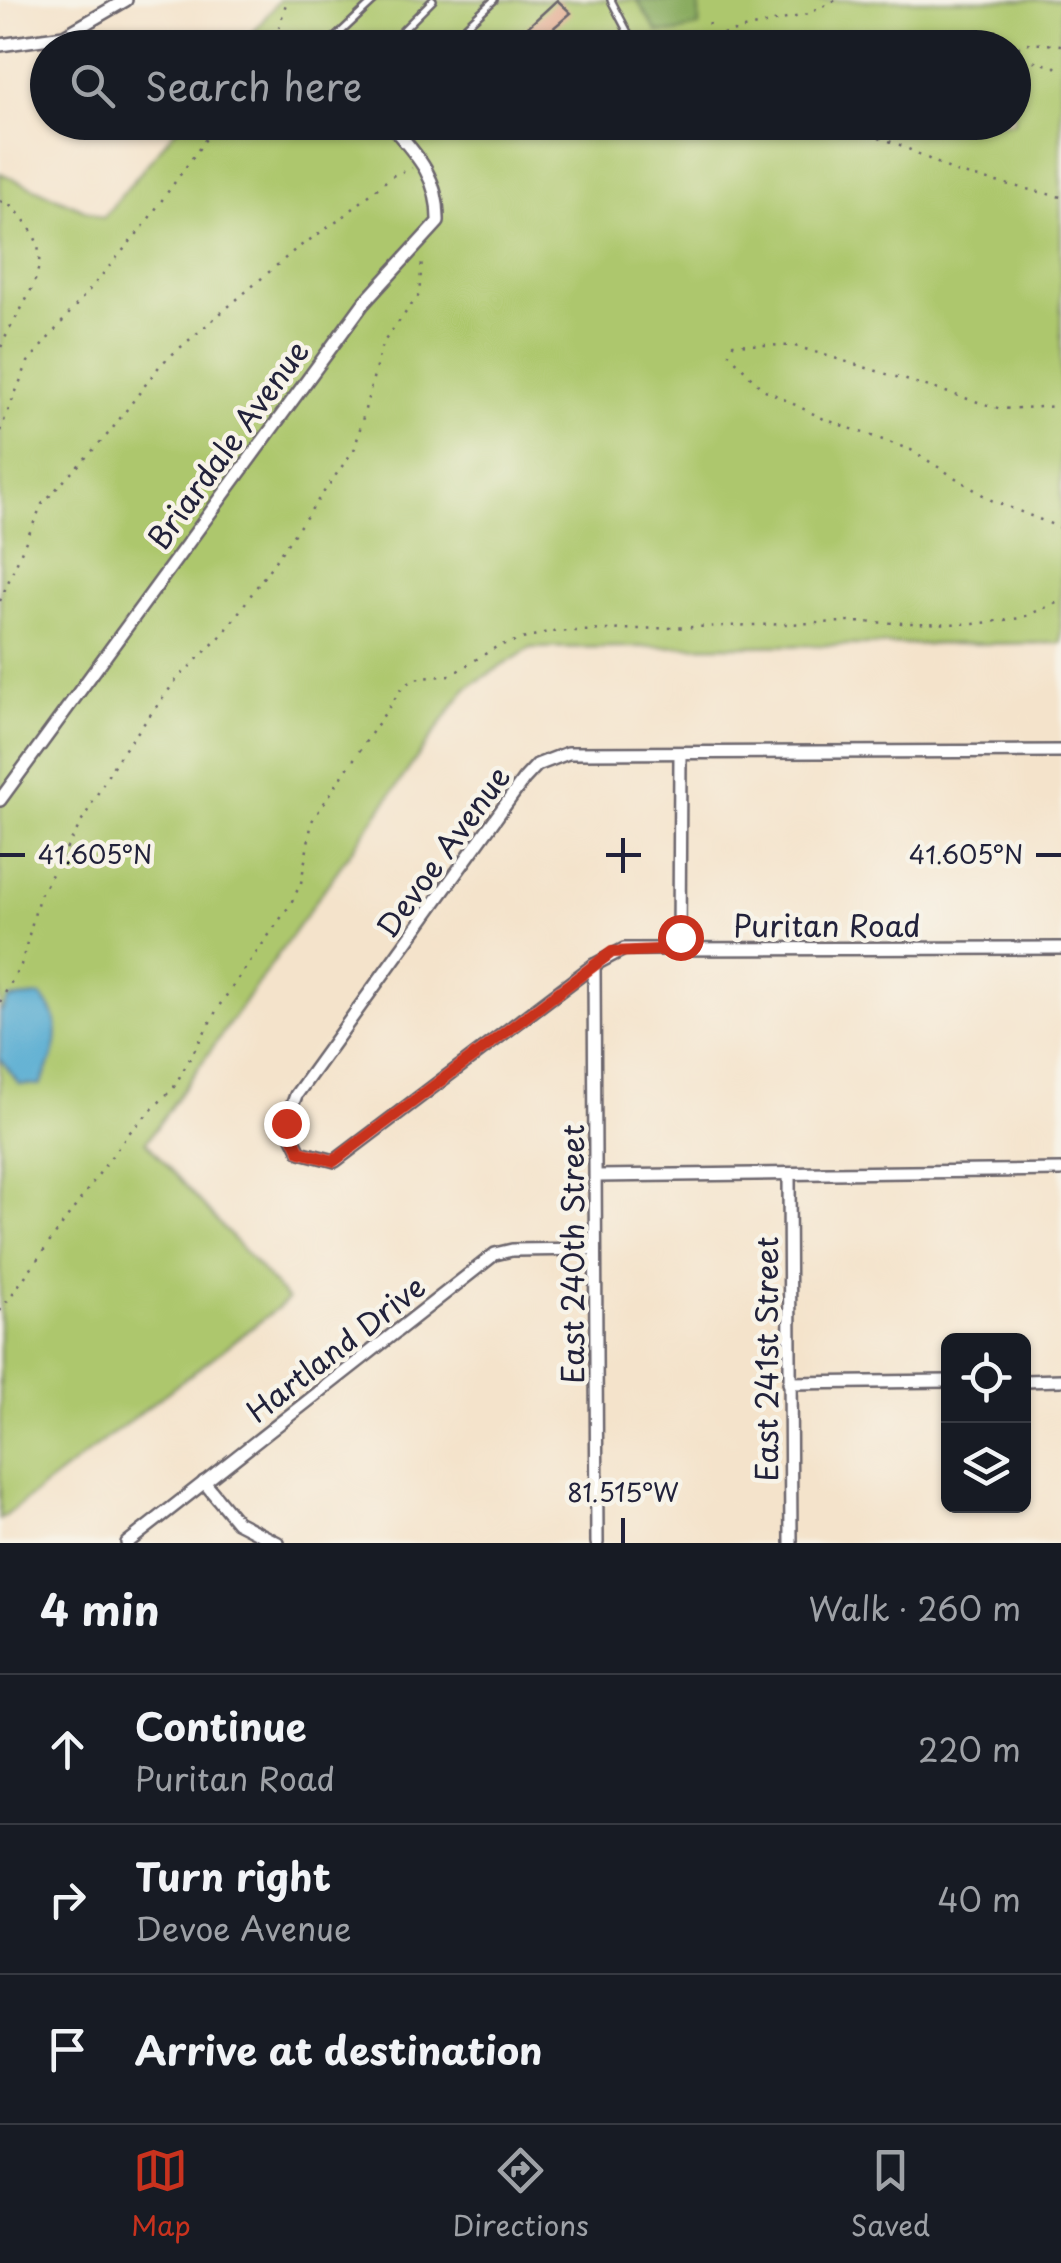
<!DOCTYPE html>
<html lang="en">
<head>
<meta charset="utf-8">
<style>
  :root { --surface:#171b24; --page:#20242c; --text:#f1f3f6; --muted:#9ea1a6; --line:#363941; --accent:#c8321e }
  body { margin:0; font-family:"Playpen Sans",sans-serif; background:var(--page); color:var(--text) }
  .controls { position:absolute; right:30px; bottom:30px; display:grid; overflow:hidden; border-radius:15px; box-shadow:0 2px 8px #0004 }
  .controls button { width:90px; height:90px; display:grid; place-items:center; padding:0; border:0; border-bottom:2px solid var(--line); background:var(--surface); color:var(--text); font:50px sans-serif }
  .stop { position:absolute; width:30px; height:30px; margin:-22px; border:8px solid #c8321e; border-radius:50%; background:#fff }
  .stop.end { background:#c8321e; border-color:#fff; box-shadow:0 2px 10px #0008 }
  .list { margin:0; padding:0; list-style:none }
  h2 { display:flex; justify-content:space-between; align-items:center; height:130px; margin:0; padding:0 40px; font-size:42px }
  h2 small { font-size:32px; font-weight:400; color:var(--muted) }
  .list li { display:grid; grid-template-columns:65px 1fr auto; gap:30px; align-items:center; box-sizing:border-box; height:150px; padding:0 40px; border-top:2px solid var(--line) }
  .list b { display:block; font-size:38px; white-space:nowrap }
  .list p { margin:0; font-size:32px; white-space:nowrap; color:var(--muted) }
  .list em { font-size:32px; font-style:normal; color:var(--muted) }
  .icon { flex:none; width:55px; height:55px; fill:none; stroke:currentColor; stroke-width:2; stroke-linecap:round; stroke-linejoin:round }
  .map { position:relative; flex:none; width:1061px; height:1543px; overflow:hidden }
  .search { position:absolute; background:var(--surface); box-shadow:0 2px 8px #0004; left:30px; right:30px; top:30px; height:110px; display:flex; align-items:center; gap:25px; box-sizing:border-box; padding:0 35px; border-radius:55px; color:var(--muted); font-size:38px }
  .sheet { height:580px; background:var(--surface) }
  nav { display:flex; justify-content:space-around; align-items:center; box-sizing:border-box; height:140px; border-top:2px solid var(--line); background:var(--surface); font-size:28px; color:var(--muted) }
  nav a { display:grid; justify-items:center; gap:5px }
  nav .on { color:var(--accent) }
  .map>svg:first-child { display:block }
</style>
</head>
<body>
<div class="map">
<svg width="1061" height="1543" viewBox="0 0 1061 1543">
  <rect width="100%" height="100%" fill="#f7f3e8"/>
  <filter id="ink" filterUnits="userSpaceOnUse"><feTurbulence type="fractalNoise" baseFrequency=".01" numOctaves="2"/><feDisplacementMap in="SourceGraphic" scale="20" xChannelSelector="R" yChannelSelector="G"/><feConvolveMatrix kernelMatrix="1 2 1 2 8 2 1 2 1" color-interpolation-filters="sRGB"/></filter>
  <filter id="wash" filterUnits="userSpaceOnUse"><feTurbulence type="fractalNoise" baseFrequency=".0048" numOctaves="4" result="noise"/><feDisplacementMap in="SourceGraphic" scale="40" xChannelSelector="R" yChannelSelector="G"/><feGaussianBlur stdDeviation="2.25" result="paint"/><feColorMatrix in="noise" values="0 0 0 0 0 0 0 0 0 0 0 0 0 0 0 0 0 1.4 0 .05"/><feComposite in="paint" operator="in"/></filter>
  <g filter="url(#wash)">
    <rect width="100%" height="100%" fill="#f4e3cb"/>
    <path fill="#adc76d" stroke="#687454" stroke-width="2.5" d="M 279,0 L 1061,0 L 1061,643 L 531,648 L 466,688 L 146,1142 L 288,1300 L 0,1520 L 0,173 L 103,218 L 181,123 L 1014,122 L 1014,48 L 242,47 Z"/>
    <path fill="#8aac60" stroke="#56674e" stroke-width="2.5" d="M 637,0 L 699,0 L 699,26 L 676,33 L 657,32 Z"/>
    <path fill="#54abd1" stroke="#3b6686" stroke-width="2.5" d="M 40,996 C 68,1022 56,1055 40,1085 L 19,1084 L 0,1058 L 0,1013 L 9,999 Z"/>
    <g id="blocks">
      <path fill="#e0a284" d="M 557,0 L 571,13 L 530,48 L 518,36 Z"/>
    </g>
  </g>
  <g filter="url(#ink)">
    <use href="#blocks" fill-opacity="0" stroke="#6c666d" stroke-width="2.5"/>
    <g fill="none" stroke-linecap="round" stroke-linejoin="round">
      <g stroke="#6c666d" stroke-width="10">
        <g id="service">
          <path d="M 611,0 L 636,48"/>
          <path d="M 324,48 L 375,0"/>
          <path d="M 385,48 L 433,0"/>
          <path d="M 442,48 L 494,0"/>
        </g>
      </g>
      <g stroke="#6c666d" stroke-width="16">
        <g id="minor">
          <path d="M 0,45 L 64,36 L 126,0"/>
          <path d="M 1061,751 L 568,753 L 537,765 L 524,779 L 296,1095 L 286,1123 L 300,1152 L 335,1161 L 594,965 L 624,949 L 1061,948"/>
          <path d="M 0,800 L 363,304 L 438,222 C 439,177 417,155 388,122"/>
          <path d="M 679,949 L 680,753"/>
          <path d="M 594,965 L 597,1543"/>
          <path d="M 789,1175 L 791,1543"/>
          <path d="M 596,1176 L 1061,1170"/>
          <path d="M 1024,1381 L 1061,1380"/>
          <path d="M 789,1383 L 948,1381"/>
          <path d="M 204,1482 L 237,1522 L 278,1543"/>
          <path d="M 127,1543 L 495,1254 L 512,1250 L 595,1249"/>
        </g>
      </g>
      <g stroke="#6c666d" stroke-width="2.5" stroke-dasharray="2.5 8" stroke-linecap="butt">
        <path d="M 706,35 L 709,22"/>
        <path d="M 1061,45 L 1026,43 L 1017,48 L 1016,58 L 1054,66 L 1061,72"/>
        <path d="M 273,48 L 287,0"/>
        <path d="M 696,48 L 705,38 L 808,14 L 836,0"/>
        <path d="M 829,122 L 898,144 L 958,173 L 1061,197"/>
        <path d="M 0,201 C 14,205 21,216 29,227 C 59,270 15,309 0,350"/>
        <path d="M 1061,406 L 1001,409 L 795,346 L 733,344 L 729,353 L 761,388 L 824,419 L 911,450 L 991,500 L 1061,528"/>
        <path d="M 0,431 L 28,362 L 142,228 L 218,122"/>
        <path d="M 0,601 L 42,504 L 109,433 L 161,364 L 296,249 L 342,218 L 392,176 L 412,168"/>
        <path d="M 0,1002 L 21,965 L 39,897 L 116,761 L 177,679 L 224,633 L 355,448 L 382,344 L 419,295 L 422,260"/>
        <path d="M 0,1311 L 127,1135 L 174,1087 L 219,1006 L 290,905 L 301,883 L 312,821 L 402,688 L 413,679 L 451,675 L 498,646 L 547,632 L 845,622 L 974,624 L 1021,618 L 1061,601"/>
      </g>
      <use href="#service" stroke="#fff" stroke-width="5"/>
      <use href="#minor" stroke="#fff" stroke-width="11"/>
    </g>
  </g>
  <g fill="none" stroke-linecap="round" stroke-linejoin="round" filter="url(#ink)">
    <path stroke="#c8321e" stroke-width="12" d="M 286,1123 L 300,1152 L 334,1161 L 612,952 L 680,949 L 680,937"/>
  </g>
  <path fill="none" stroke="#22223b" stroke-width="4" d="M 623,838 L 623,873M 0,855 L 25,855M 606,855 L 641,855M 1036,855 L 1061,855M 623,1518 L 623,1543"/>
  <g text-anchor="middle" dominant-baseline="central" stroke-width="9" stroke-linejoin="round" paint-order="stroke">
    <g font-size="30" fill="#22223b" stroke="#f7f3e8">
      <text transform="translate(227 444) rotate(-54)">Briardale Avenue</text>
      <text transform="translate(442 851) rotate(-54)">Devoe Avenue</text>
      <text x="827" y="924">Puritan Road</text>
      <text transform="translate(571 1254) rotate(-90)">East 240th Street</text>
      <text transform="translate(335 1348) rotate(-38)">Hartland Drive</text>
      <text transform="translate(765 1359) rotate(-90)">East 241st Street</text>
    </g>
  </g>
  <g font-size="25" text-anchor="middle" fill="#22223b" stroke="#f7f3e8" stroke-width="9" stroke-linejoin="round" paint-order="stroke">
    <text x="95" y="864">41.605°N</text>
    <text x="966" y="864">41.605°N</text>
    <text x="623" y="1502">81.515°W</text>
  </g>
</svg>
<div class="controls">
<button><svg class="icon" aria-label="locate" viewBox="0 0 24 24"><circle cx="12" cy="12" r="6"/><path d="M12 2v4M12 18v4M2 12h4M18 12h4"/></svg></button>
<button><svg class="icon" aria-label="layers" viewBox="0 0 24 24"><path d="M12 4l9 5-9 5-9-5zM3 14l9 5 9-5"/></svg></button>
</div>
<div class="stop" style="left:680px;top:937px"></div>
<div class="stop end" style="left:286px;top:1123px"></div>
<div class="search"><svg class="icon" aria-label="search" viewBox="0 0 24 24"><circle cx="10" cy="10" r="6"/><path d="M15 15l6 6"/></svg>Search here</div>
</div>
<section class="sheet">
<h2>4 min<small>Walk · 260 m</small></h2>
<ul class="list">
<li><svg class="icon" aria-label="ahead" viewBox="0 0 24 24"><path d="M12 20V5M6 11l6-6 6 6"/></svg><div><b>Continue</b><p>Puritan Road</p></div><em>220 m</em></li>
<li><svg class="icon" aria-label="right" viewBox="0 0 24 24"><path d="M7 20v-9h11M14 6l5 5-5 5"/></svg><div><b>Turn right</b><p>Devoe Avenue</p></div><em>40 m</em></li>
<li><svg class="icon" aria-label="arrive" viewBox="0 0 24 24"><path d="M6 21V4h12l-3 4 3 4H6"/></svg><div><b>Arrive at destination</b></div></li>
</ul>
</section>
<nav>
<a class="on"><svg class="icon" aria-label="map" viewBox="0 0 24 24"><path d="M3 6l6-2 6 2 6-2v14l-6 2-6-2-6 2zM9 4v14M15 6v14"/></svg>Map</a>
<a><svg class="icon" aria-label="directions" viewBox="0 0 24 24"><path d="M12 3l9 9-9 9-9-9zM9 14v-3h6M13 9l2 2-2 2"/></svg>Directions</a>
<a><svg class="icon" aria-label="saved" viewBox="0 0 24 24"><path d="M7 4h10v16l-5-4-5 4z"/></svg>Saved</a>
</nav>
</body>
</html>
